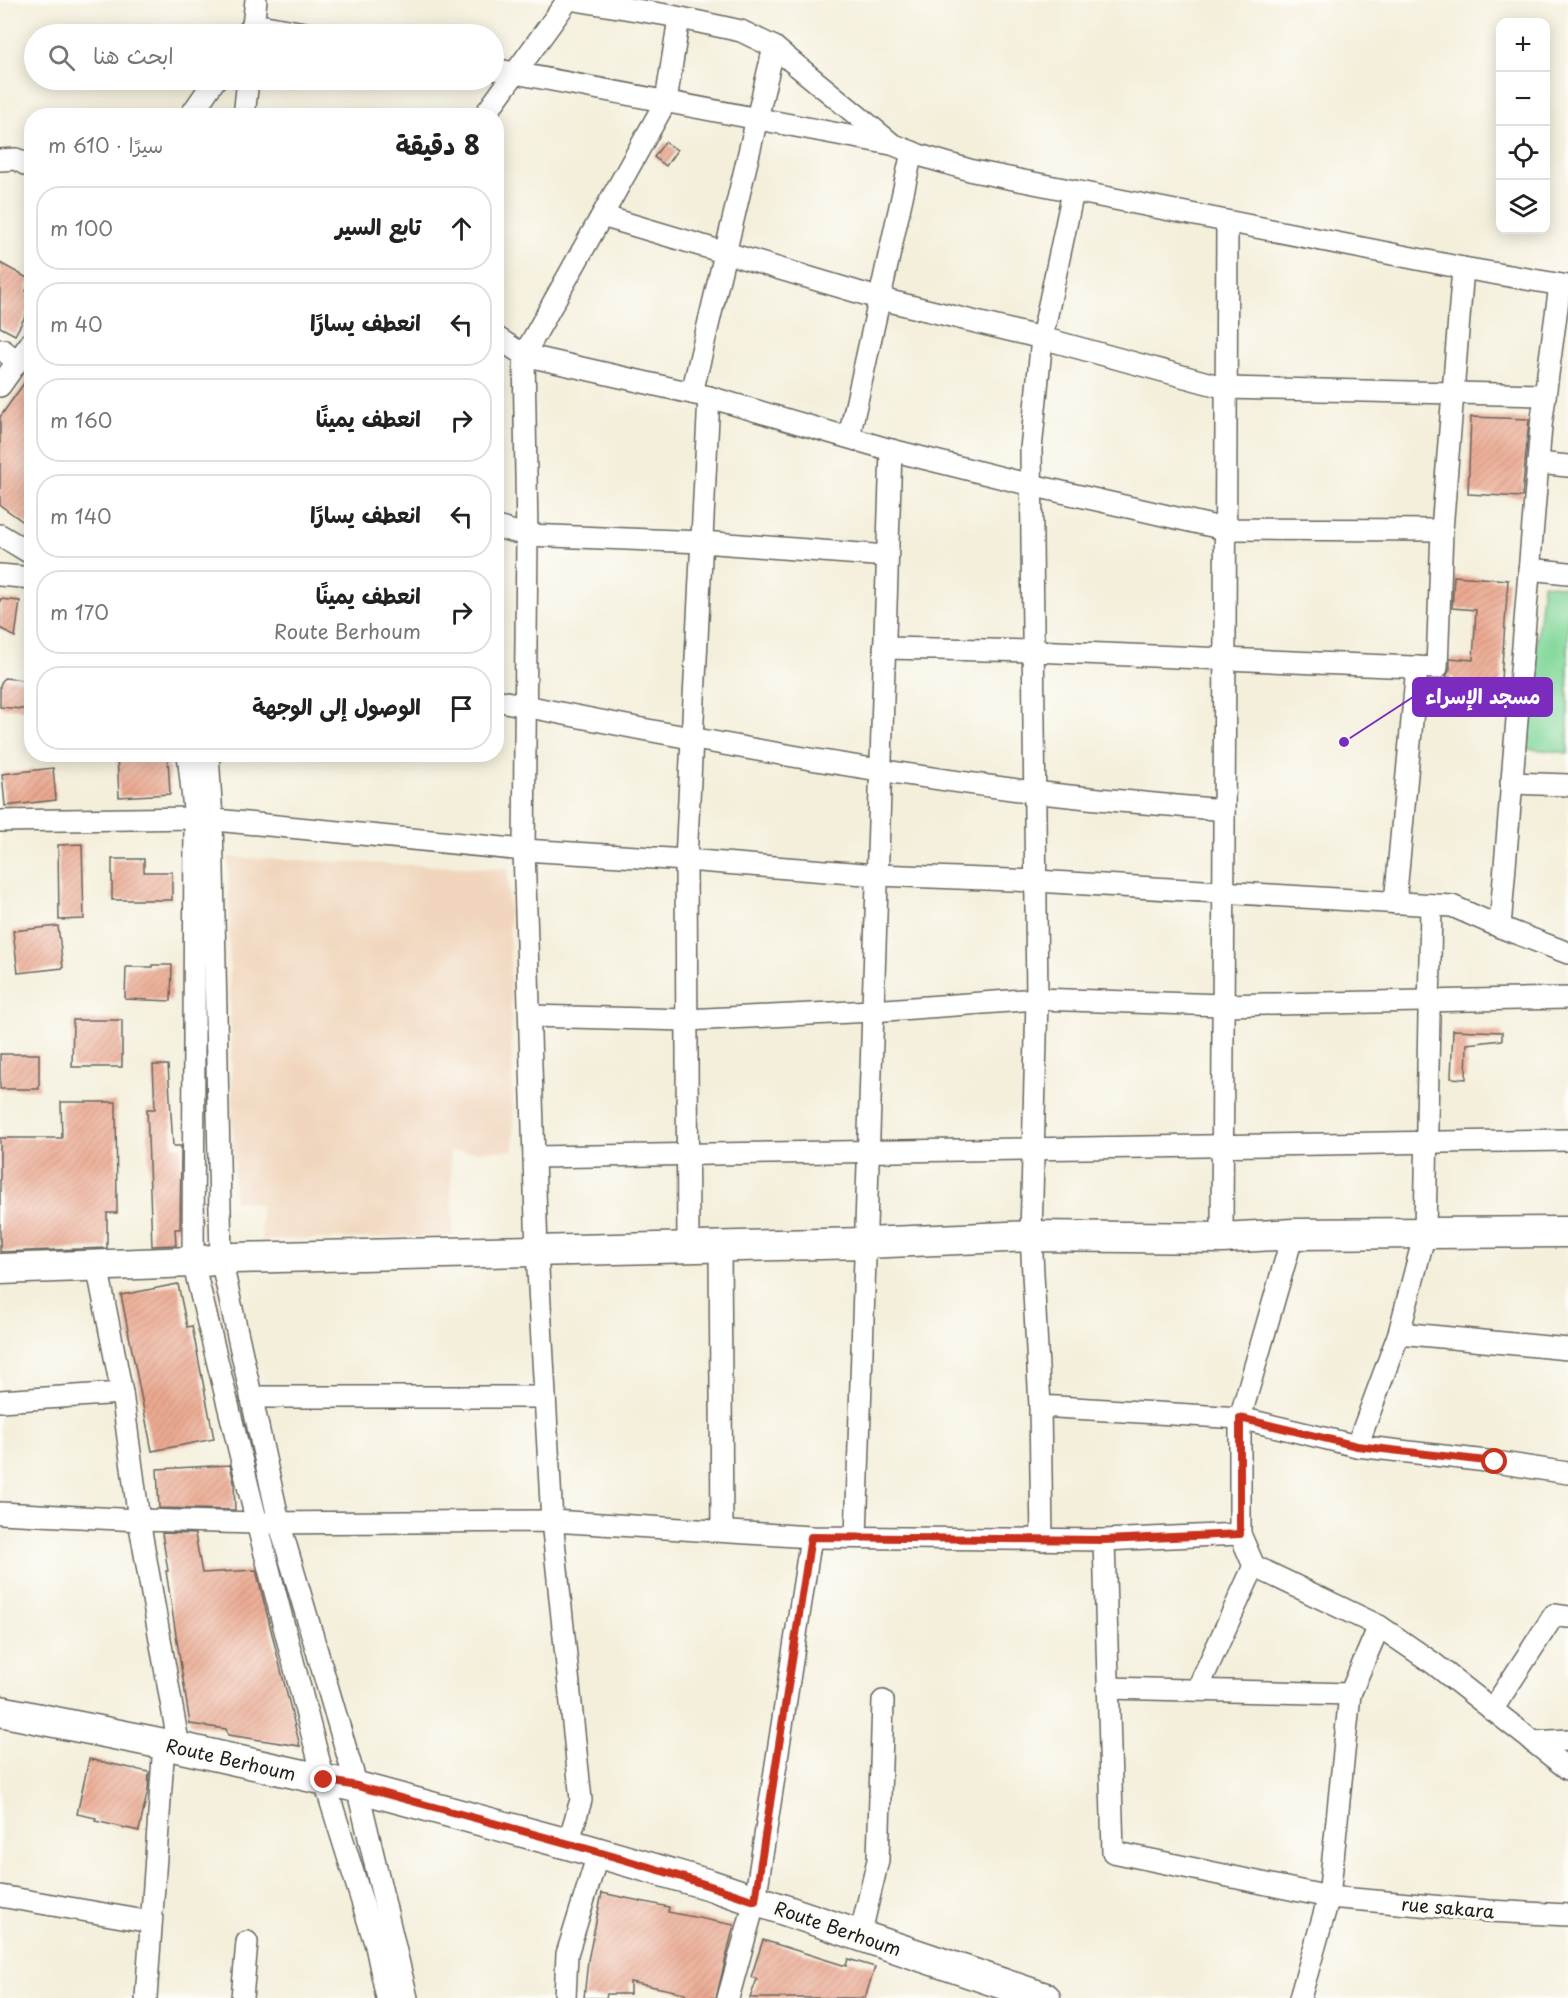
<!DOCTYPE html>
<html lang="ar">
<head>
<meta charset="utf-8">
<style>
  :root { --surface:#fff; --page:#f2f2f2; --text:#222; --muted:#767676; --line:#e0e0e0 }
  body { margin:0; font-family:"Playpen Sans","Playpen Sans Arabic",sans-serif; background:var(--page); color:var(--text); direction:rtl }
  .controls { position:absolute; right:18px; top:18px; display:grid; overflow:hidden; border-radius:12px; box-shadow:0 3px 15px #0003 }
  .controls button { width:54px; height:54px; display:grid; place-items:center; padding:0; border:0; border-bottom:2px solid var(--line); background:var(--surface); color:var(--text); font:30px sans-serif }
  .stop { position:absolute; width:18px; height:18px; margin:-14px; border:4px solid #c8321e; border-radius:50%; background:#fff }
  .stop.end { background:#c8321e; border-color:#fff; box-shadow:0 2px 6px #0008 }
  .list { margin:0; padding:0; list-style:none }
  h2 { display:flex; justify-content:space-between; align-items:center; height:78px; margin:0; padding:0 24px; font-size:26px }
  h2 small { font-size:20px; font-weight:400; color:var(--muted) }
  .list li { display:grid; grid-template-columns:39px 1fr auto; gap:18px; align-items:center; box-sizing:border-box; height:84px; margin:0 12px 12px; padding:0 12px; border:2px solid var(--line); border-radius:24px }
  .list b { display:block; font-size:22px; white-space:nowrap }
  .list p { margin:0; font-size:20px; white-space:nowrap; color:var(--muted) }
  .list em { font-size:20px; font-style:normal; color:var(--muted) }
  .icon { flex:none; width:33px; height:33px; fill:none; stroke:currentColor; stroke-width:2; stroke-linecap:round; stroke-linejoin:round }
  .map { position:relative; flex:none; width:1568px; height:1998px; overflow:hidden; direction:ltr }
  .search { position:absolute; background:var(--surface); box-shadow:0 3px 15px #0003; left:24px; top:24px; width:480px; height:66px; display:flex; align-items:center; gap:15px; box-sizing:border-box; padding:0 21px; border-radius:33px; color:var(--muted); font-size:22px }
  .panel { position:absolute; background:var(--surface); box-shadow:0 3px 15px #0003; left:24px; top:108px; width:480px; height:654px; border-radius:24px; direction:rtl }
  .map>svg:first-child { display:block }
</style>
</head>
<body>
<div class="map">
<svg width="1568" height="1998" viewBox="0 0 1568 1998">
  <defs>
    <pattern id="building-hatch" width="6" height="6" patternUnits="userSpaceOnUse" patternTransform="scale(1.5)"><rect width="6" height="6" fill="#eba991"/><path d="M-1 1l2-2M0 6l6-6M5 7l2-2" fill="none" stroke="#c9917c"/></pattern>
  </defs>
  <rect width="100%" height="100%" fill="#fdfcf7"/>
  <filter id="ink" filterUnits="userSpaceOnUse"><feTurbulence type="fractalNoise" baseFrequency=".0167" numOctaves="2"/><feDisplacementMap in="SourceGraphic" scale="12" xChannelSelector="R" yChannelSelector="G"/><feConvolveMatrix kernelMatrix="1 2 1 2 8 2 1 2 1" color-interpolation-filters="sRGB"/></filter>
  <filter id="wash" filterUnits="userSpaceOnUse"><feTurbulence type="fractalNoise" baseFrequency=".008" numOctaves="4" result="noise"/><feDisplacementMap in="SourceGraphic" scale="24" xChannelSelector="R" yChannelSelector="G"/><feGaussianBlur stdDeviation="1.35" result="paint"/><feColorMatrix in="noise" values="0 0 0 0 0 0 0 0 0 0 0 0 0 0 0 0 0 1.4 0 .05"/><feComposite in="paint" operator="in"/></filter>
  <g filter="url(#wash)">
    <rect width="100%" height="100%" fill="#f4efdb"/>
    <path fill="#f0d5bc" d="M 228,857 L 508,869 L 514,1150 L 450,1152 L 453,1236 L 262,1240 L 260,1204 L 234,1200 Z"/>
    <path fill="#84d89b" stroke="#507a5c" stroke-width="1.5" d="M 1543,584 L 1568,587 L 1568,753 L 1525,748 Z"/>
    <g id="blocks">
      <g fill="url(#building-hatch)">
        <path d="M 665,142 L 677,150 L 666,166 L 654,157 Z"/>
        <path d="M 0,263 L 31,280 L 26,291 L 32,294 L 32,304 L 15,335 L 0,327 Z"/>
        <path d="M 32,372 L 32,528 L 0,505 L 0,417 Z"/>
        <path d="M 1471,417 L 1529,419 L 1522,497 L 1468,494 Z"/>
        <path d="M 1454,576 L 1508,580 L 1500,694 L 1472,692 L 1472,686 L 1453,685 L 1454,678 L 1446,677 L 1450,669 L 1450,658 L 1473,660 L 1476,610 L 1452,608 Z"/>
        <path d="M 0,599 L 20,601 L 15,637 L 0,628 Z"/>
        <path d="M 4,678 L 32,681 L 32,710 L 0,707 L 0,685 Z"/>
        <path d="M 117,754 L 158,754 L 158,758 L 168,758 L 170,794 L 119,797 Z"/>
        <path d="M 53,768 L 56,800 L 5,806 L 2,774 Z"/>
        <path d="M 82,844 L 84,919 L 59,920 L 58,845 Z"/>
        <path d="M 112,859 L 144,859 L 144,872 L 172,872 L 172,900 L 112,900 Z"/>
        <path d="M 58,926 L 63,968 L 18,973 L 13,931 Z"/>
        <path d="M 152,965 L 172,965 L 171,1001 L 125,999 L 126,967 L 152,967 Z"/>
        <path d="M 73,1020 L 122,1020 L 122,1067 L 72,1067 Z"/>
        <path d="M 1453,1030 L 1502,1032 L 1502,1040 L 1467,1044 L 1466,1079 L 1451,1078 Z"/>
        <rect x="0" y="1054" width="39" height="35"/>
        <path d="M 153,1065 L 168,1065 L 173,1146 L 181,1146 L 180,1229 L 175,1229 L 176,1245 L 152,1246 L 147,1109 L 155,1109 Z"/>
        <path d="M 61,1102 L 116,1102 L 117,1213 L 107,1213 L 107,1248 L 0,1252 L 0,1138 L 62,1138 Z"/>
        <path d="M 178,1284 L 187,1327 L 192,1326 L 214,1439 L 152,1451 L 121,1295 Z"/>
        <path d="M 230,1465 L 234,1482 L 235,1510 L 159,1508 L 157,1469 Z"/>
        <path d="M 162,1533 L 195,1534 L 202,1573 L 256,1570 L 300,1746 L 228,1735 L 226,1729 L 190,1724 L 166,1571 L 168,1571 Z"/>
        <path d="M 89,1759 L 149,1772 L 148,1790 L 139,1831 L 95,1821 L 96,1818 L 77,1814 Z"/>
        <path d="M 602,1893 L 669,1907 L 668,1912 L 734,1925 L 716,1998 L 684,1998 L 685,1993 L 630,1982 L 630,1994 L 607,1994 L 606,1998 L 584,1998 L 588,1960 Z"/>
        <path d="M 763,1940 L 846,1966 L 848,1959 L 875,1967 L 865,1998 L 750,1998 L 757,1979 L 751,1977 Z"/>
      </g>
    </g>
  </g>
  <g filter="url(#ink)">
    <use href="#blocks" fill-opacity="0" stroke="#68665f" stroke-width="1.5"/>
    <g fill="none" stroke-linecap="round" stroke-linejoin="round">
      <g stroke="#68665f" stroke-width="24">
        <g id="street">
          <path d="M 575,0 L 667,15 L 741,31 L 774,47 L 892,144 L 919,155 L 973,171 L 1463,268 L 1568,286"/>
          <path d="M 246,34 L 254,24 L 310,34"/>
          <path d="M 252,34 L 256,0"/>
          <path d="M 494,69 L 891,144"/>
          <path d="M 190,116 L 215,80"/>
          <path d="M 244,116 L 248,80"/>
          <path d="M 484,116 L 568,0"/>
          <path d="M 0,160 L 16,159 L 32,168"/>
          <path d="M 1073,192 L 1042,338 L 1031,449 L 1037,999 L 1031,1236 L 1040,1406 L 1240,1418 L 1357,1446 L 1495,1462 L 1568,1473"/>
          <path d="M 602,216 L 881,299 L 1042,338 L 1226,388 L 1545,395"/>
          <path d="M 496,337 L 524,355 L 709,397 L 891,450 L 1031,485 L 1225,529 L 1442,530"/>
          <path d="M 0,350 L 3,350 L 17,362"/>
          <path d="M 0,386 L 32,341"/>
          <path d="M 692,393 L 774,47"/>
          <path d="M 849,437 L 912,152"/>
          <path d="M 1538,463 L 1568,466"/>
          <path d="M 496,527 L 527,535 L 702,542 L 887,556"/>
          <path d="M 0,535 L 32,554"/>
          <path d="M 1529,569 L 1568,573"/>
          <path d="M 0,575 L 32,578"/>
          <path d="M 884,648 L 1033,651 L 1437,668 L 1442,530 L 1463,268"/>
          <path d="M 496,700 C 674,737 854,769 1034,792 C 1097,800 1160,804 1224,810"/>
          <path d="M 188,754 L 195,818 L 193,1262 L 257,1523 L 324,1780 L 376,1946 L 387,1998"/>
          <path d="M 208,754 L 212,819 L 221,1259 L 279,1522 L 357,1787 L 407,1998"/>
          <path d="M 1511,783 L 1568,785"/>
          <path d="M 0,821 L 195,818 L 524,850 L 686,860 L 877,875 L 1036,881 L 1452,906 L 1500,927 L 1568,953"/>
          <path d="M 1395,903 L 1417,667"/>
          <path d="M 1500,927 L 1541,426 L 1560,285"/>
          <path d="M 530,1016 L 686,1020 L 872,1011 L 1037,999 L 1223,1005 L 1568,998"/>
          <path d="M 534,1157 L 1568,1140"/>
          <path d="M 1222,1238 L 1227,222"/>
          <path d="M 688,1247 L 686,860 L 709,397"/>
          <path d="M 720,1247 L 722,1531"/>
          <path d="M 97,1265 L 122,1393 L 139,1520 L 179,1747"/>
          <path d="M 1399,1333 L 1568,1349"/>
          <path d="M 251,1397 L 545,1397"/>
          <path d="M 0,1401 L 122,1393"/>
          <path d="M 1040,1406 L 1042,1540"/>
          <path d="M 1357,1446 L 1399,1333 L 1425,1233 L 1431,905"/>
          <path d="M 0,1513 L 139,1520 L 257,1523 L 552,1521 L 811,1537 L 1104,1540 L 1240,1534 L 1240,1418 L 1293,1234"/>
          <path d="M 1240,1534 L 1254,1566 L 1379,1626 L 1433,1663 L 1568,1769"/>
          <path d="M 856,1537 L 891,450"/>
          <path d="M 1104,1540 L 1113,1852 L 1329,1897 L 1489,1911 L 1568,1915"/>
          <path d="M 1108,1688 L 1350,1694"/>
          <path d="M 1197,1690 L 1254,1566"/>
          <path d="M 1492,1710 L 1554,1615 L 1568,1617"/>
          <path d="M 1533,1742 L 1568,1740"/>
          <path d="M 568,1844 L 581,1800 L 552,1521 L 537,1251 L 524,850 L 527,535 L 524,355 L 666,101 L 679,18"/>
          <path d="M 0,1896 L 151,1922"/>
          <path d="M 860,1936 L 878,1860 L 883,1701"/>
          <path d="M 146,1998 L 164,1744"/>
          <path d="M 242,1998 L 247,1942"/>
          <path d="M 565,1998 L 567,1954 L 598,1854"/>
          <path d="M 728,1998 L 755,1901 L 811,1537"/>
          <path d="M 1300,1998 L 1329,1897 L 1350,1694 L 1379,1626"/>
        </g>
      </g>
      <g stroke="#68665f" stroke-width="33">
        <g id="secondary">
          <path d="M 0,1269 L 193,1262 L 235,1258 L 865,1243 L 1031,1236 L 1222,1238 L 1293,1234 L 1568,1232"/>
          <path d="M 0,1711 L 164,1744 L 357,1787 L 568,1844 L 710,1885 L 1045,1998"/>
        </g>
      </g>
      <use href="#street" stroke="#fff" stroke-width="21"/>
      <use href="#secondary" stroke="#fff" stroke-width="30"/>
    </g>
  </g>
  <g fill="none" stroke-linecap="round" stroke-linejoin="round" filter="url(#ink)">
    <path stroke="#c8321e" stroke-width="8" d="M 324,1780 L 357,1786 C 490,1823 625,1856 755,1901 L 811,1537 L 1104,1540 L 1240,1534 L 1240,1418 L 1357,1446 L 1495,1462"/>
  </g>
  <g text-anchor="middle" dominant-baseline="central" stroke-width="6" stroke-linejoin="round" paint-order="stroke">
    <g font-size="18" fill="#1c1c1c" stroke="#fdfcf7">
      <text transform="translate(231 1759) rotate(13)">Route Berhoum</text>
      <text transform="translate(1448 1907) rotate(5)">rue sakara</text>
      <text transform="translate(838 1928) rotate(19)">Route Berhoum</text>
    </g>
  </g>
  <path fill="none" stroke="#7b2cbf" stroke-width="2" d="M1344 742L1413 697"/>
  <circle fill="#7b2cbf" stroke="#fdfcf7" stroke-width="2" cx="1344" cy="742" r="6"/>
  <rect fill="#7b2cbf" stroke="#7b2cbf" stroke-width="2" x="1413" y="678" width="139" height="38" rx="6"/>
  <g font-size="20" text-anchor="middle" font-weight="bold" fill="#fff">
    <text x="1483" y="704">مسجد الإسراء</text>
  </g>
</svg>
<div class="controls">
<button>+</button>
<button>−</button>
<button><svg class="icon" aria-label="locate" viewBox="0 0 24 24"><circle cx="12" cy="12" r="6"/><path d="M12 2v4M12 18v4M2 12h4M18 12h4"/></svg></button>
<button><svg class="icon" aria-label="layers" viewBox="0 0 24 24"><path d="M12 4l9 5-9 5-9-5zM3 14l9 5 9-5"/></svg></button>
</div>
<div class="stop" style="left:1495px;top:1462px"></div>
<div class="stop end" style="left:324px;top:1780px"></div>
<div class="search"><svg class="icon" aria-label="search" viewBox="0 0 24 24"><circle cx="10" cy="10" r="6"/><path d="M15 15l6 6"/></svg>ابحث هنا</div>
<section class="panel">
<h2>8 دقيقة<small>سيرًا · 610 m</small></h2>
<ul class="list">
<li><svg class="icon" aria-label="ahead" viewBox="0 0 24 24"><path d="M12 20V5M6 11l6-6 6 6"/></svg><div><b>تابع السير</b></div><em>100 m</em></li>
<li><svg class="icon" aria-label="left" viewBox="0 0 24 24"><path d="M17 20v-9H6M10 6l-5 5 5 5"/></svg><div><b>انعطف يسارًا</b></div><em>40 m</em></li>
<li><svg class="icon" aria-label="right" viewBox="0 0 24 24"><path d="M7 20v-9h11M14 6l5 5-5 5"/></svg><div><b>انعطف يمينًا</b></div><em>160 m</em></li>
<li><svg class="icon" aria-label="left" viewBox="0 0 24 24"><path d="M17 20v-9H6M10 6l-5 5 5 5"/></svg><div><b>انعطف يسارًا</b></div><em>140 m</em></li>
<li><svg class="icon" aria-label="right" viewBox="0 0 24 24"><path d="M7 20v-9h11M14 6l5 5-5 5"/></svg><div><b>انعطف يمينًا</b><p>Route Berhoum</p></div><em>170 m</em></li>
<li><svg class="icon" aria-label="arrive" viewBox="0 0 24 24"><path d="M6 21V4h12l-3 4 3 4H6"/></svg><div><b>الوصول إلى الوجهة</b></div></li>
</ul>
</section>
</div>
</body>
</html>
